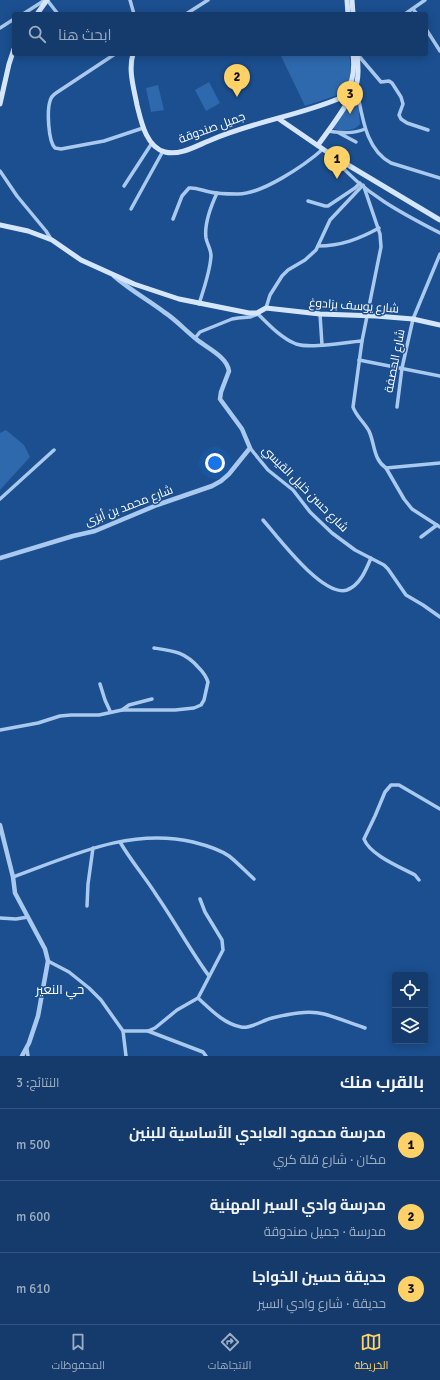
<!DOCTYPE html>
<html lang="ar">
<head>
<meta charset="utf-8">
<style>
  :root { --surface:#143b6b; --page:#1d4271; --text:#f1f3f6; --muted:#9dadc1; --line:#33557e; --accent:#ffd166 }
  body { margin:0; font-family:Signika,Cairo,sans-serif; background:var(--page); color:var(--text); direction:rtl }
  .controls { position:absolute; right:12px; bottom:12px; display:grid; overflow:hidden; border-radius:4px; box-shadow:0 2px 10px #0003 }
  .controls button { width:36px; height:36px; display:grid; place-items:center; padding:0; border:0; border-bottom:1px solid var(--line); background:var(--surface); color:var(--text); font:20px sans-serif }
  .you { position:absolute; left:215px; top:463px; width:14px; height:14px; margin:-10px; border:3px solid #fff; border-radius:50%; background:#1a73e8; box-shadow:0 0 0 6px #1a73e833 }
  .badge { display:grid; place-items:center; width:26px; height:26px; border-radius:50%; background:var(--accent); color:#111; font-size:13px; font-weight:700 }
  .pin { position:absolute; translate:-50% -33px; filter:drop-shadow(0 1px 2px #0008) }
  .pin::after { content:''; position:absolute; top:21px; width:14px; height:12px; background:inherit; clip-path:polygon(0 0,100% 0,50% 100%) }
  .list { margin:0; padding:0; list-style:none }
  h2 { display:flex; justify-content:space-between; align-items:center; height:52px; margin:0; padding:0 16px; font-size:17px }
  h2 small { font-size:13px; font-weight:400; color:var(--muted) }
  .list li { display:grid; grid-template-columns:26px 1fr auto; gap:12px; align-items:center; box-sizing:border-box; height:72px; padding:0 16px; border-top:1px solid var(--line) }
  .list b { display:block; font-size:15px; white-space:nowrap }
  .list p { margin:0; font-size:13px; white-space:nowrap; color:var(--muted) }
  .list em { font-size:13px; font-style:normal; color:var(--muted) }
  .icon { flex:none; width:22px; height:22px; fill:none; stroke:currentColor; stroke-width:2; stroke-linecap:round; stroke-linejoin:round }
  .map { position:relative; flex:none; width:440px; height:1056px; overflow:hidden; direction:ltr }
  .search { position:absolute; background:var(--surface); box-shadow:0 2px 10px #0003; left:12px; right:12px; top:12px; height:44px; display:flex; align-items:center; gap:10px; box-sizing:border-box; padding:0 14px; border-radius:4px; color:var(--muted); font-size:15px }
  .sheet { height:268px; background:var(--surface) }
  nav { display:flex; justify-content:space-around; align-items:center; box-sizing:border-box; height:56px; border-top:1px solid var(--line); background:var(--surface); font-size:11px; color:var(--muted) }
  nav a { display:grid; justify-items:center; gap:2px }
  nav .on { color:var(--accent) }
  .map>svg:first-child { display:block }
</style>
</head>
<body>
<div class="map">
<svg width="440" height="1056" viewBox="0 0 440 1056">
  <rect width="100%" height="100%" fill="#1b4f8f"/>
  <g fill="#2e69ad">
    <path d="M 284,54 L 349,54 C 352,67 351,84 341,94 L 305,106 L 281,56 Z"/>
    <path d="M 209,82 L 220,103 L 206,111 L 195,90 Z"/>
    <path d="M 158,85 L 164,110 L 151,112 L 146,88 Z"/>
    <path d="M 352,99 L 357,100 L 358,101 L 360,124 C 354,132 343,131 334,129 L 333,128 Z"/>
    <path d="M 6,430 L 24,445 L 30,457 L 0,490 L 0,433 Z"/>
  </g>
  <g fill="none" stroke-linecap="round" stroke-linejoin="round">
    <g stroke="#a9c9ee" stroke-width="3.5">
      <path d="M 47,0 L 58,14"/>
      <path d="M 130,0 L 134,14"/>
      <path d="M 413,9 L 417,14"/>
      <path d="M 23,14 L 45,0"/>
      <path d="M 186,14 L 208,0"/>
      <path d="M 405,14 L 425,0"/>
      <path d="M 0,28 L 14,19"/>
      <path d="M 426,29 L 440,51"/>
      <path d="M 115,54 L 56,93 C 53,95 51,97 50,101 C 47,110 48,141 55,148 L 61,149 L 104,141 L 143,128"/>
      <path d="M 358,55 L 381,82 L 389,81 L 392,83 L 401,97 L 403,104 L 399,115 L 401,119 L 407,123 L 428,130"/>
      <path d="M 356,86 C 362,112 364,149 391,163 L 440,178"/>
      <path d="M 328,131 C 341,133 353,134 365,129"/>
      <path d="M 339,133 L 356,142"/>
      <path d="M 336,160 C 363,193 403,214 440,233"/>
      <path d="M 0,171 L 17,196 L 46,231 L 51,239"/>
      <path d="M 124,186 L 152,143"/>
      <path d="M 364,187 L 380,234 L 381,247 L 362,341 L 353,407 C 356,416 364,422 369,431 C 375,444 373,459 386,468 L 440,463"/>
      <path d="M 308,201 L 325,206 L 328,206 L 355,188 L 360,183"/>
      <path d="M 131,209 L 163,151"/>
      <path d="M 173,219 L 182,196 L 189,188 C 196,187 203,191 210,192 C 218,194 228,194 237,194 C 261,195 305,165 323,149"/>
      <path d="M 318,246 C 341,246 359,239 379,228"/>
      <path d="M 199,304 C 204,288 210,272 211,256 C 211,249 207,244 206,238 C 204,224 211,206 217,193"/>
      <path d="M 266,308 L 270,295 L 282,276 L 288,270 L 305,260 L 316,250 L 330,220 L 363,185"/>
      <path d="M 257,313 C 268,324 281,338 296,344 C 312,349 345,342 362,341"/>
      <path d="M 320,314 L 322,345"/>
      <path d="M 195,338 L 200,332 L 232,319 L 238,318 L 250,317 L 258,314"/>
      <path d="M 359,360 L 440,376"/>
      <path d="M 397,407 L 402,368 L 413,319 L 440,254"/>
      <path d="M 250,448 L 268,470 L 293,490 L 310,512 L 332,533 L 355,550 L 384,565 L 388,569 L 406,595 L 423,605 L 440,617"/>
      <path d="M 386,468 L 404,499 L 412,509 L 440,527"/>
      <path d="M 0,499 L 54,450"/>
      <path d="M 263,520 C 277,536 323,598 347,590 C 360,585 366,570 371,558"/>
      <path d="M 421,537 L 437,525"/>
      <path d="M 100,684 L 105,700 L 110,711"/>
      <path d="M 122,710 L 129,705 L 152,699"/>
      <path d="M 0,730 L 38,723 L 60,716 L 71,715 L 99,715 L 122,710 L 175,710 L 194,708 L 201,705 L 204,700 L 208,682 C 206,676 203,672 199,668 C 185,652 174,651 154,648"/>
      <path d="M 120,842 C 131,861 145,877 157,896 C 175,922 190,950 209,976"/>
      <path d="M 13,877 C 71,856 130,827 193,842 C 205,845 219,849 229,856 C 238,863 246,872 254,879"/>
      <path d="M 419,880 L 415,875 C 400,867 370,855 364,839 L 375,816 L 385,792 L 391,785 L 399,785 L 440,809"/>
      <path d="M 87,906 L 88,884 L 93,848"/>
      <path d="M 0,918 L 16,919 L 28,917"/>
      <path d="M 48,961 L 69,972 L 89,988 L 101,1000 L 123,1031 L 126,1056"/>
      <path d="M 198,998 C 210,1009 224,1024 241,1027 C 251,1029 263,1020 272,1018 C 289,1014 308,1010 324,1014 C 338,1018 351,1023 365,1028"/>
      <path d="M 123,1031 L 148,1031 L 155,1028 L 177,1010 L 198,998 L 223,950 L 222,940 L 205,912 L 200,899"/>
      <path d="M 148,1031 L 203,1052 L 206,1056"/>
      <path d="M 27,1049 L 28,1056"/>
    </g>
    <g stroke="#a9c9ee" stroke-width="4.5">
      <path d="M 0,558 L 73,536 L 95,531 L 157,505 L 212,486 L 221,481 L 229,474 L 250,448 L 242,429 L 220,399 L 221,392 L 229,371 C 227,356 205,347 195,338 C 184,329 175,319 164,312 C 148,300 130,290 114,276"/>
      <path d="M 0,825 L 13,877 L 15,893 L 45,949 L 48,961 L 38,1016 L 29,1043 L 22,1056"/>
    </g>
    <g stroke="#d6e6fa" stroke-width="5">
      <path d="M 347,0 L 348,14"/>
      <path d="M 352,0 L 353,14"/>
      <path d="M 37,14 L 47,0"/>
      <path d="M 133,54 C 128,70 134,89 137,105 C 141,121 146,147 165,152 C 180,156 198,145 211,140 C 252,122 297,116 338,99 C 353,90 355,70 353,54"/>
      <path d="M 0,104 L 9,64 L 14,49"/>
      <path d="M 279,119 L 333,156 L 440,220"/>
      <path d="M 318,145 C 328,131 353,99 357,82 C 359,73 358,63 357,54"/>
      <path d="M 0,225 L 28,231 L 52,240 L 81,260 L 134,284 L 179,299 L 249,313 L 257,313 L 266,308 L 320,314 L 376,316 L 413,319 L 440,325"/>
    </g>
  </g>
  <g text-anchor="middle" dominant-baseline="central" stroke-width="3" stroke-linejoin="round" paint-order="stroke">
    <g font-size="12" fill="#fff" stroke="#1b4f8f">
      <text transform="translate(212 128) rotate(-20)">جميل صندوقة</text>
      <text transform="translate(354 306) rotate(4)">شارع يوسف بزادوغ</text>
      <text transform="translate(395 361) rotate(-79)">شارع الحصفة</text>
      <text transform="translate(305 489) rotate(45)">شارع حسن خليل القيسي</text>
      <text transform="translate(129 506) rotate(-21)">شارع محمد بن أبزى</text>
    </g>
    <g font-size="13" fill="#fff" stroke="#1b4f8f">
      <text x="60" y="990">حي النعير</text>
    </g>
  </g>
</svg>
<div class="controls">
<button><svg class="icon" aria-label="locate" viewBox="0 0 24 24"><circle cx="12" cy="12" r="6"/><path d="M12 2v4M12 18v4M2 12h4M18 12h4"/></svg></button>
<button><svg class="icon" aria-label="layers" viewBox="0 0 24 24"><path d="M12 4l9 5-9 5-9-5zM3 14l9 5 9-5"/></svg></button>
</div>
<div class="you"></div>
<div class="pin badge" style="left:337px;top:179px">1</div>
<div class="pin badge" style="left:237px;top:97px">2</div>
<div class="pin badge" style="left:350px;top:114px">3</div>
<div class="search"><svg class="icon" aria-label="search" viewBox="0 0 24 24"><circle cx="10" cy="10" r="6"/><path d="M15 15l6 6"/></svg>ابحث هنا</div>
</div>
<section class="sheet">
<h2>بالقرب منك<small>النتائج: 3</small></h2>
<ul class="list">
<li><span class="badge">1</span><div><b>مدرسة محمود العابدي الأساسية للبنين</b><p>مكان · شارع قلة كري</p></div><em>500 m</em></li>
<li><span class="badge">2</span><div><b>مدرسة وادي السير المهنية</b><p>مدرسة · جميل صندوقة</p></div><em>600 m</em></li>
<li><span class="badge">3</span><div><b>حديقة حسين الخواجا</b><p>حديقة · شارع وادي السير</p></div><em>610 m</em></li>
</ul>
</section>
<nav>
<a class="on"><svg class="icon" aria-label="map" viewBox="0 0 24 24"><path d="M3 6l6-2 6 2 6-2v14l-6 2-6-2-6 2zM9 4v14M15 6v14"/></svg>الخريطة</a>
<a><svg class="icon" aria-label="directions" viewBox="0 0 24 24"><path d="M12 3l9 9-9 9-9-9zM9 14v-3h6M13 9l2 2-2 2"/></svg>الاتجاهات</a>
<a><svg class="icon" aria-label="saved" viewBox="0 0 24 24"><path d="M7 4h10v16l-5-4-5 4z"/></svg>المحفوظات</a>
</nav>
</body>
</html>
